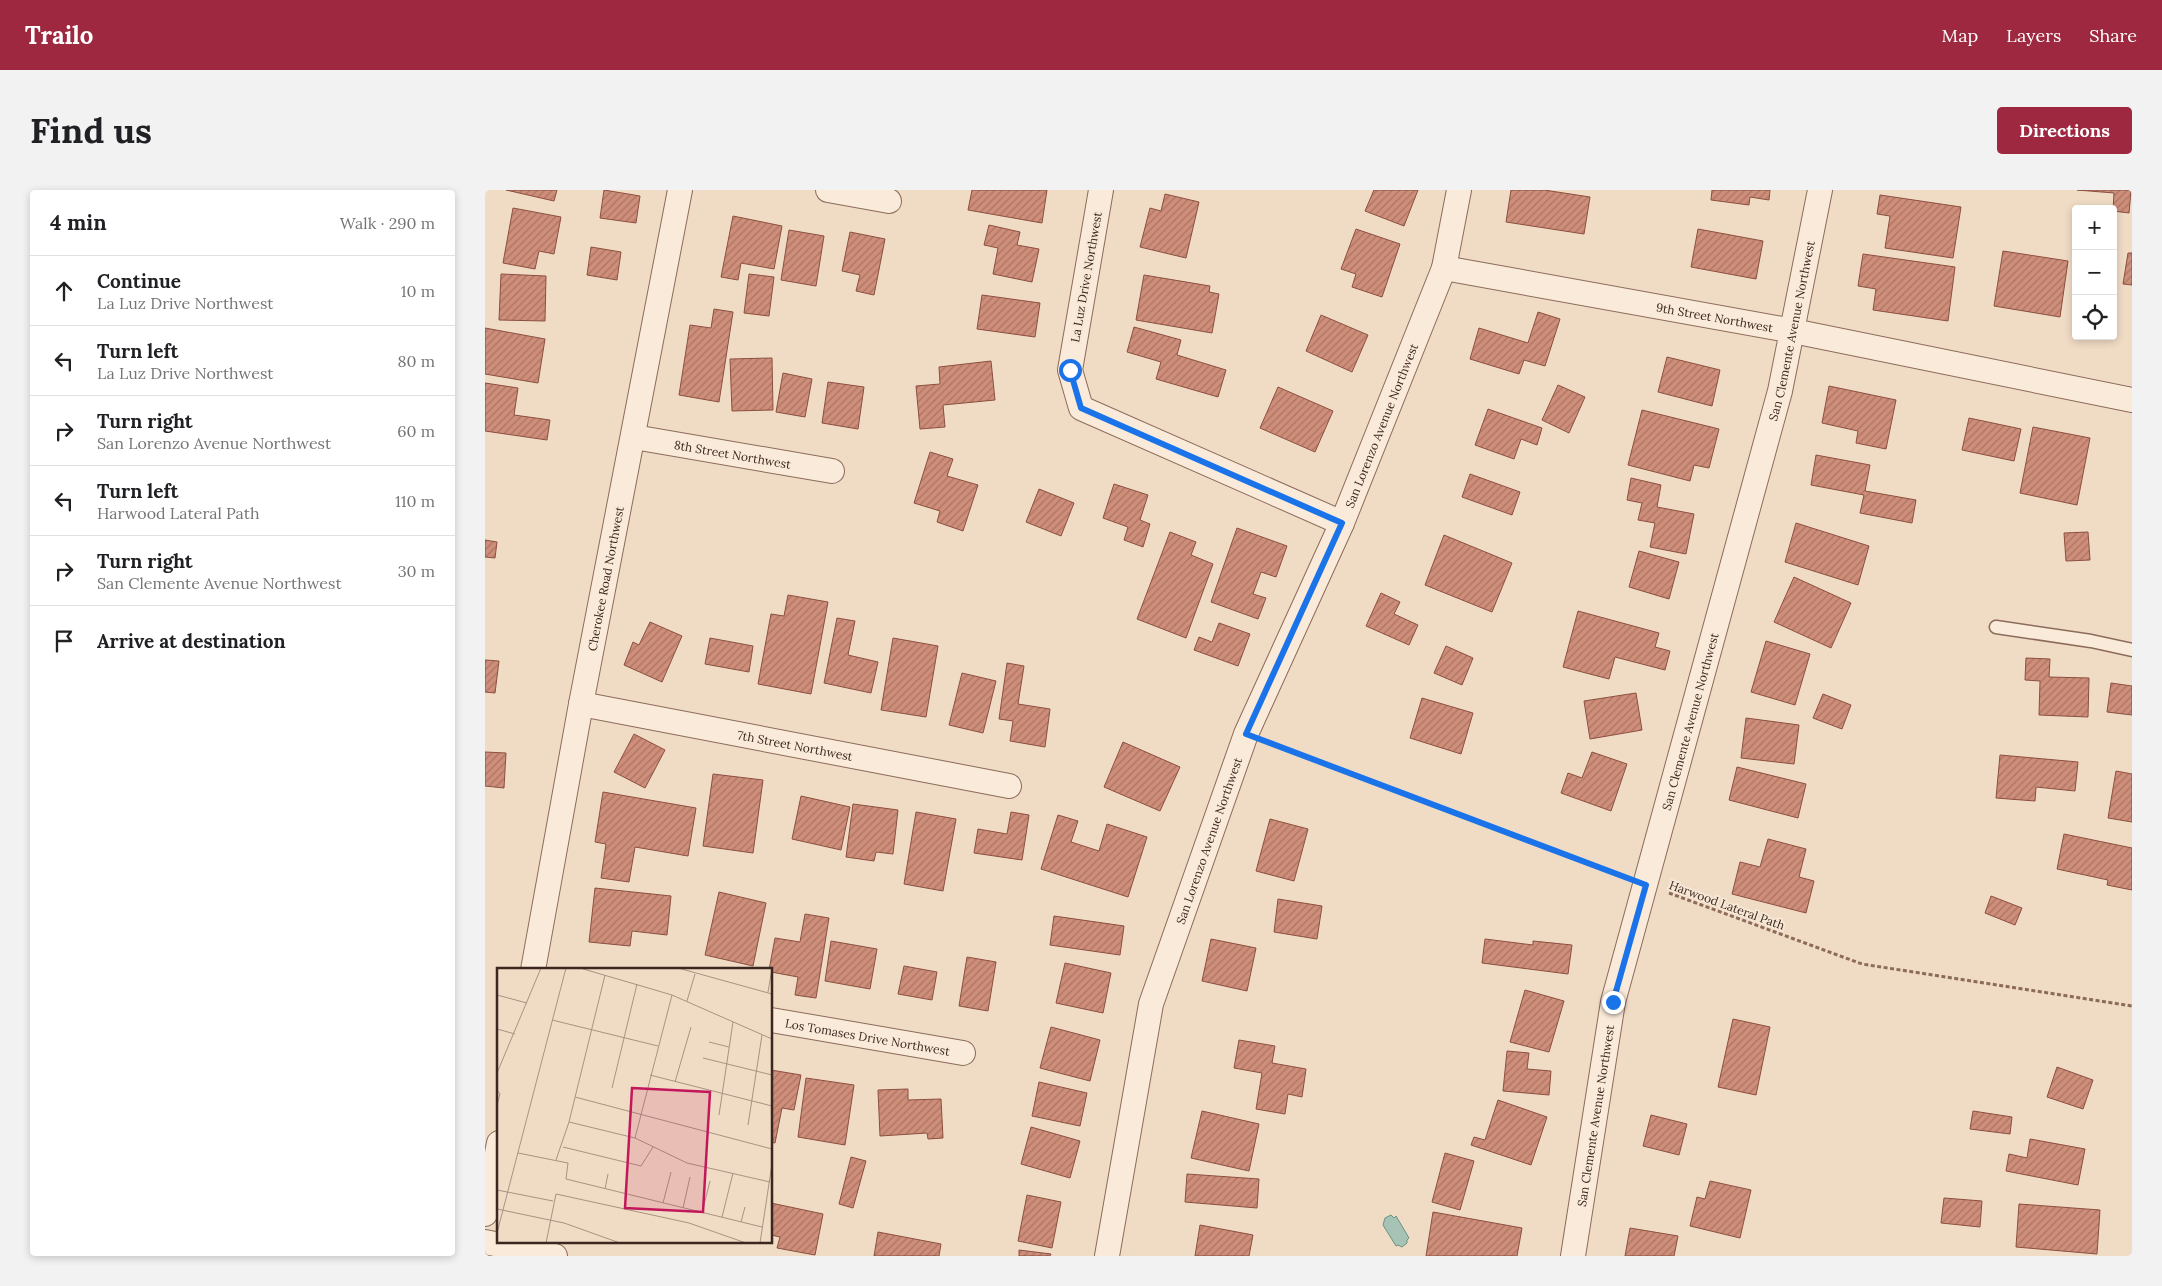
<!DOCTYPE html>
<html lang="en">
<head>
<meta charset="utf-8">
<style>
  :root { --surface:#fff; --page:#f2f2f2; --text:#202124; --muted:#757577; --line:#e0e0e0; --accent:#9d283f }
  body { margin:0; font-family:Lora,serif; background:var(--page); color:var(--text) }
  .controls { position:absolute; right:15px; top:15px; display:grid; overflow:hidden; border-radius:5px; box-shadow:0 2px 8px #0003 }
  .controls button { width:45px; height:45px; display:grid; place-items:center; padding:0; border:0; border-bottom:1px solid var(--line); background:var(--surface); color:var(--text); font:25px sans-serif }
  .stop { position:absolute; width:15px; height:15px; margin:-11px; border:4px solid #1a73e8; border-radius:50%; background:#fff }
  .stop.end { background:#1a73e8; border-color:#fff; box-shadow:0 1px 5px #0008 }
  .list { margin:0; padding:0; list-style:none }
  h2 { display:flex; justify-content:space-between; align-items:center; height:65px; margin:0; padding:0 20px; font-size:21px }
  h2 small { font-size:16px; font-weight:400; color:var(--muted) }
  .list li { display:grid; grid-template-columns:32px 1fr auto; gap:15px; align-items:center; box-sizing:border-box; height:70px; padding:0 20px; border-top:1px solid var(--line) }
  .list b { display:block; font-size:19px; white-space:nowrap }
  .list p { margin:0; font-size:16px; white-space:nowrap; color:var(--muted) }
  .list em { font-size:16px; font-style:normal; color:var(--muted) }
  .icon { flex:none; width:28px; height:28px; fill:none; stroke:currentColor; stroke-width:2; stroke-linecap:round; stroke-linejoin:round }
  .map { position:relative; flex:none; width:1647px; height:1066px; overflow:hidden; border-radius:5px }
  header { display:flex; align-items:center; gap:30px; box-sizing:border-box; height:70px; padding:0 25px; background:var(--accent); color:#fff }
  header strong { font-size:24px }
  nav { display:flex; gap:28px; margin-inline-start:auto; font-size:18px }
  .intro { display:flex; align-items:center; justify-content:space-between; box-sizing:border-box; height:120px; padding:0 30px }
  h1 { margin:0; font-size:35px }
  .button { padding:12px 22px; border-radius:5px; background:var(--accent); color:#fff; font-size:18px; font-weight:700 }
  main { display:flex; gap:30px; padding:0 30px }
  aside { flex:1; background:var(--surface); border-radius:5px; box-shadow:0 2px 8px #0003 }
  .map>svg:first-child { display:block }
</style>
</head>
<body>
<header>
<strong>Trailo</strong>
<nav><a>Map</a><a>Layers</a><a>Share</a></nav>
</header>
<div class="intro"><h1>Find us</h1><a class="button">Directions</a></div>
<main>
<aside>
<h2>4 min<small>Walk · 290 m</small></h2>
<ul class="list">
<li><svg class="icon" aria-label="ahead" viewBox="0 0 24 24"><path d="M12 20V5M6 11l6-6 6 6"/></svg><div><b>Continue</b><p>La Luz Drive Northwest</p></div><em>10 m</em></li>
<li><svg class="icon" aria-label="left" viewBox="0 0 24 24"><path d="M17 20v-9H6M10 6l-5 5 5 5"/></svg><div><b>Turn left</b><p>La Luz Drive Northwest</p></div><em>80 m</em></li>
<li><svg class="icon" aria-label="right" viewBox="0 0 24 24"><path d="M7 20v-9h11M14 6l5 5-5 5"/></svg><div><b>Turn right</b><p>San Lorenzo Avenue Northwest</p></div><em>60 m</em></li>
<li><svg class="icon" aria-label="left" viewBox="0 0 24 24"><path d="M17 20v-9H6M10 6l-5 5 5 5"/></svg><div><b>Turn left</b><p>Harwood Lateral Path</p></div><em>110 m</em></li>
<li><svg class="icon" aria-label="right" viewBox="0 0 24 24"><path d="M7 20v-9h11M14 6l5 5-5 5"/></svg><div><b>Turn right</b><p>San Clemente Avenue Northwest</p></div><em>30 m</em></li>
<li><svg class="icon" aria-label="arrive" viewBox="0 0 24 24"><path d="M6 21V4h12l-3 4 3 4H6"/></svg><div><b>Arrive at destination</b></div></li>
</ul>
</aside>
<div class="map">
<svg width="1647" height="1066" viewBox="0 0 1647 1066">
  <defs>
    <pattern id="building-hatch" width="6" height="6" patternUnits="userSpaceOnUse" patternTransform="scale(1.25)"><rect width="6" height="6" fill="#cf8e7a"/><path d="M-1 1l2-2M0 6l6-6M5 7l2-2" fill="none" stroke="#a97463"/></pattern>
  </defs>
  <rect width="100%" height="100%" fill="#f0dbc5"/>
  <path fill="#a7c3b6" stroke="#6d9282" d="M 906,1025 L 909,1028 L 911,1026 L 924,1048 L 922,1050 L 922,1053 L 917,1057 L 913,1055 L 911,1056 L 898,1035 L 900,1028 Z"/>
  <g fill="url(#building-hatch)" stroke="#8c4f3f">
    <path d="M 21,0 L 72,0 L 69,11 Z"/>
    <path d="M 119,0 L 155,6 L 151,33 L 115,28 Z"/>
    <path d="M 487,0 L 562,0 L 557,33 L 483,20 Z"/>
    <path d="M 889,0 L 933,0 L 919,36 L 880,21 Z"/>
    <path d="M 1026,0 L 1059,0 L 1105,7 L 1099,44 L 1021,32 Z"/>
    <path d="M 1227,0 L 1285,0 L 1284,10 L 1265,7 L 1264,15 L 1226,10 Z"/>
    <path d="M 1592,0 L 1646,0 L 1644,23 L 1628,21 L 1629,3 Z"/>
    <path d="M 680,4 L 714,12 L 701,68 L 655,57 L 665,18 L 676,21 Z"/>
    <path d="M 1395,5 L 1476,17 L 1468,68 L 1400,58 L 1405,26 L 1392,24 Z"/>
    <path d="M 28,18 L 76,27 L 69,64 L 54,61 L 50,79 L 18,73 Z"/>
    <path d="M 248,26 L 297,36 L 289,79 L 256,73 L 253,90 L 236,87 Z"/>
    <path d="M 504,35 L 535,42 L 532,55 L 554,59 L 547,92 L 508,84 L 513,58 L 499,55 Z"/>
    <path d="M 871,39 L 915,54 L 897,107 L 867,97 L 871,84 L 856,79 Z"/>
    <path d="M 1213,39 L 1278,51 L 1271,89 L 1206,77 Z"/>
    <path d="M 304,40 L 339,46 L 331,96 L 296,90 Z"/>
    <path d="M 365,42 L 400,49 L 389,105 L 371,101 L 375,85 L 357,81 Z"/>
    <path d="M 106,57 L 136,62 L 132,90 L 102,85 Z"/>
    <path d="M 1518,61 L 1583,71 L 1575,127 L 1509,116 Z"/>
    <path d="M 1643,63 L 1647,63 L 1647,95 L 1638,94 Z"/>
    <path d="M 1378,64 L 1470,77 L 1463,131 L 1388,120 L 1391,99 L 1373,96 Z"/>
    <path d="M 16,84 L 61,86 L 60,131 L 14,130 Z"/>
    <path d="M 264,84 L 289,87 L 284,126 L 259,123 Z"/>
    <path d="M 659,85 L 725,96 L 724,102 L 734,104 L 727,143 L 651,130 Z"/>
    <path d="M 497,105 L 555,113 L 550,147 L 492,139 Z"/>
    <path d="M 229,119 L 248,122 L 234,212 L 194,205 L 205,135 L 226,138 Z"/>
    <path d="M 1053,122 L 1075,129 L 1060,176 L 1039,170 L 1034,184 L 985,169 L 994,138 L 1043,153 Z"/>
    <path d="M 836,125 L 883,145 L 867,182 L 821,161 Z"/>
    <path d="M 649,137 L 696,150 L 692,165 L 741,180 L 733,207 L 671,189 L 676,172 L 642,162 Z"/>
    <path d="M 0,138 L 60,149 L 53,193 L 0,184 Z"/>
    <path d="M 1182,167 L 1235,180 L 1227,216 L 1173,202 Z"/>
    <path d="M 287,168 L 288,220 L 247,221 L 245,169 Z"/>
    <path d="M 506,171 L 510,210 L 458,215 L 460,237 L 435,239 L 431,196 L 455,194 L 454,177 Z"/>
    <path d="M 298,183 L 327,189 L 320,227 L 291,222 Z"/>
    <path d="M 343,192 L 379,197 L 373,239 L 337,233 Z"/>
    <path d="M 0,193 L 33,198 L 29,225 L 65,230 L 62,250 L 0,241 Z"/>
    <path d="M 1073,195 L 1100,207 L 1084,243 L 1057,230 Z"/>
    <path d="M 1344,196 L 1411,210 L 1401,259 L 1371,253 L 1373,241 L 1337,233 Z"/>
    <path d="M 793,197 L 848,221 L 830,262 L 775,238 Z"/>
    <path d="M 1003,219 L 1057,238 L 1052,255 L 1036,249 L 1029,269 L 990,255 Z"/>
    <path d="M 1157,220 L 1234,239 L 1224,278 L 1209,275 L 1205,291 L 1143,275 Z"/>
    <path d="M 1484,228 L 1536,239 L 1529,271 L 1477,260 Z"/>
    <path d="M 1548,237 L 1605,248 L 1592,315 L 1535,303 Z"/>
    <path d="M 445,262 L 468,269 L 462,286 L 493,295 L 478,341 L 452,332 L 455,321 L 429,313 Z"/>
    <path d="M 1331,265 L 1385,275 L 1380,301 L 1431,310 L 1427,333 L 1375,323 L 1379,305 L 1326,295 Z"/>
    <path d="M 985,284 L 1035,302 L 1027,325 L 977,307 Z"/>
    <path d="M 1146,288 L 1176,295 L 1172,317 L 1209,324 L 1201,364 L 1165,357 L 1170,333 L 1153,330 L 1157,313 L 1142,310 Z"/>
    <path d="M 629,294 L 663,305 L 655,330 L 665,334 L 658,357 L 639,350 L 643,337 L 618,328 Z"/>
    <path d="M 554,299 L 589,313 L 576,346 L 541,332 Z"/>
    <path d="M 1311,333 L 1384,356 L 1373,395 L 1300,372 Z"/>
    <path d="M 752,338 L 802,356 L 791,387 L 776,382 L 768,404 L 781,408 L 773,429 L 726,412 Z"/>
    <path d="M 685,342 L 711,352 L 706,365 L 728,374 L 701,448 L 652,429 Z"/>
    <path d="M 1603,342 L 1605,370 L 1581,371 L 1579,343 Z"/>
    <path d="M 959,345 L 1027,373 L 1007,422 L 940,395 Z"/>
    <path d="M 0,350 L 12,352 L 10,368 L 0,367 Z"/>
    <path d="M 1154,361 L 1194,372 L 1184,409 L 1144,397 Z"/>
    <path d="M 1309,387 L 1366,413 L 1346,458 L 1289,432 Z"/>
    <path d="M 896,403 L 915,412 L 909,424 L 933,435 L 924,455 L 881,436 Z"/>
    <path d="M 303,405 L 343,412 L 326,504 L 273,494 L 286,424 L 299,426 Z"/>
    <path d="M 1093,421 L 1174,443 L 1170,457 L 1185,461 L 1180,480 L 1130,467 L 1124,489 L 1078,477 Z"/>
    <path d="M 352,428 L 370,431 L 363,465 L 393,472 L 386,503 L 339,493 Z"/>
    <path d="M 165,432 L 197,446 L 177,492 L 139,475 L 148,452 L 154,455 Z"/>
    <path d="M 734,433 L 765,444 L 753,476 L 709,460 L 714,447 L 727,452 Z"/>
    <path d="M 225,448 L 268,456 L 264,482 L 220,474 Z"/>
    <path d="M 408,448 L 453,456 L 441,527 L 396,520 Z"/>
    <path d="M 1281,451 L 1325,464 L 1310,515 L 1266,502 Z"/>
    <path d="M 961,456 L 988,468 L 977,495 L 949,483 Z"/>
    <path d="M 1541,468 L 1565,469 L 1564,487 L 1604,488 L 1603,527 L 1554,525 L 1555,491 L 1540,490 Z"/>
    <path d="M 0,470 L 14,471 L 10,503 L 0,502 Z"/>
    <path d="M 522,473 L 539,476 L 533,514 L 565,519 L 560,557 L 525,551 L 528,531 L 514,529 Z"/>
    <path d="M 477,483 L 511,491 L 498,543 L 464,535 Z"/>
    <path d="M 1626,493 L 1647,496 L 1647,525 L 1622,522 Z"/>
    <path d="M 1151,503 L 1157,540 L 1105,549 L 1099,511 Z"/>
    <path d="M 1338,504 L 1366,515 L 1357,539 L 1328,528 Z"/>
    <path d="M 937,508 L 988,523 L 976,564 L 925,548 Z"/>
    <path d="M 1261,528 L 1314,535 L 1309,574 L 1256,568 Z"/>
    <path d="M 149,544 L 180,560 L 160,598 L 129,582 Z"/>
    <path d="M 638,552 L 695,577 L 675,621 L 619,597 Z"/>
    <path d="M 0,562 L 21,563 L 19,598 L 0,596 Z"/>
    <path d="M 1107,562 L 1142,574 L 1126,621 L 1076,603 L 1083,583 L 1097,588 Z"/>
    <path d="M 1515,565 L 1593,572 L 1590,601 L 1551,597 L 1550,611 L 1511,608 Z"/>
    <path d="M 1252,577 L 1321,594 L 1313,628 L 1244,610 Z"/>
    <path d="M 1631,581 L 1647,584 L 1647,632 L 1623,628 Z"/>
    <path d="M 228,584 L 278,590 L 268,663 L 218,656 Z"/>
    <path d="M 118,602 L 211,618 L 203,666 L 150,657 L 144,692 L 116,688 L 121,654 L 110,652 Z"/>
    <path d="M 316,606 L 365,617 L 356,660 L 307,649 Z"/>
    <path d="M 368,614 L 413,620 L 408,664 L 391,662 L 389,671 L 361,667 Z"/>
    <path d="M 431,622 L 471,629 L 458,701 L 419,694 Z"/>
    <path d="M 526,622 L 544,625 L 537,670 L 489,663 L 493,639 L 522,644 Z"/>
    <path d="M 573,625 L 593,631 L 586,652 L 614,661 L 622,634 L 662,647 L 643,707 L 556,679 Z"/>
    <path d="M 785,629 L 823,639 L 809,691 L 771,681 Z"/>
    <path d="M 1579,644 L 1647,658 L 1647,700 L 1622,695 L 1623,690 L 1572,679 Z"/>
    <path d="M 1283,649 L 1321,659 L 1314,687 L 1329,691 L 1321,723 L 1247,704 L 1255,672 L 1275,677 Z"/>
    <path d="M 110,698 L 186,706 L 182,745 L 147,741 L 145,756 L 104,752 Z"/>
    <path d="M 234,702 L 281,713 L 268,776 L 220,765 Z"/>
    <path d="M 1506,706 L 1537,718 L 1530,735 L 1500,723 Z"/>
    <path d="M 793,709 L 837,716 L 832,749 L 789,742 Z"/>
    <path d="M 320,724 L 344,728 L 331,808 L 310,805 L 313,787 L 286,782 L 286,780 L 284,780 L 290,748 L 315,752 Z"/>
    <path d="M 569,726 L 639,736 L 635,765 L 565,755 Z"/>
    <path d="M 726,749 L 771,758 L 762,801 L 717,791 Z"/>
    <path d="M 1000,749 L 1048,755 L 1048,751 L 1087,755 L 1083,784 L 997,773 Z"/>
    <path d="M 346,751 L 392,759 L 385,799 L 340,791 Z"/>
    <path d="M 482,767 L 511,772 L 503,821 L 474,816 Z"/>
    <path d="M 580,773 L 626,783 L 618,823 L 571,813 Z"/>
    <path d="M 419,776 L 452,782 L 447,810 L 413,804 Z"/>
    <path d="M 1040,800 L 1079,811 L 1064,862 L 1025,852 Z"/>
    <path d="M 1248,829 L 1285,837 L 1271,905 L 1233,897 Z"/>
    <path d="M 566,837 L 615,850 L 605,891 L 555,878 Z"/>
    <path d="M 754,850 L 790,856 L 787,873 L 821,879 L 817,907 L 803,904 L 800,924 L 771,919 L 777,883 L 749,878 Z"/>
    <path d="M 1022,861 L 1044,863 L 1042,879 L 1066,881 L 1064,905 L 1018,901 Z"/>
    <path d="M 1572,877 L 1608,890 L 1598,919 L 1562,907 Z"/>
    <path d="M 286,880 L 316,885 L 309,920 L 297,918 L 290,953 L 286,952 Z"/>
    <path d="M 321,888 L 369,895 L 360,955 L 313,947 Z"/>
    <path d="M 554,892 L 602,903 L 595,936 L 547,926 Z"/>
    <path d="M 423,899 L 423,910 L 456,909 L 458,948 L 443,949 L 442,943 L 395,946 L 393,900 Z"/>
    <path d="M 1013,910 L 1062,927 L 1046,975 L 986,955 L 989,947 L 1000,950 Z"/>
    <path d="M 717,921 L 774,934 L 764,981 L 706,968 Z"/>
    <path d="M 1488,921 L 1527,927 L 1525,944 L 1485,939 Z"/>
    <path d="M 1166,925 L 1202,934 L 1194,965 L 1158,956 Z"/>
    <path d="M 546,937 L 595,951 L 585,988 L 536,974 Z"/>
    <path d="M 1545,949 L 1600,959 L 1593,995 L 1521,981 L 1524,964 L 1542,968 Z"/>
    <path d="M 960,963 L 989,971 L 975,1020 L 947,1012 Z"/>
    <path d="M 366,967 L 381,971 L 368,1018 L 354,1014 Z"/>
    <path d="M 702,984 L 774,989 L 772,1018 L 700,1012 Z"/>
    <path d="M 1225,991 L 1266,1000 L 1255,1048 L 1205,1036 L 1212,1007 L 1220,1009 Z"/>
    <path d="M 542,1005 L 576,1012 L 567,1058 L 533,1051 Z"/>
    <path d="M 1459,1008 L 1497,1011 L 1495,1037 L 1456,1033 Z"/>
    <path d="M 286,1013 L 338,1024 L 330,1065 L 292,1058 L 295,1047 L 286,1045 Z"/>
    <path d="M 1534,1014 L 1615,1020 L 1612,1064 L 1531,1057 Z"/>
    <path d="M 948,1022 L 1037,1038 L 1032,1066 L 941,1066 Z"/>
    <path d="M 715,1035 L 768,1045 L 764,1066 L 710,1066 Z"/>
    <path d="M 1145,1038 L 1193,1046 L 1189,1066 L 1140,1066 Z"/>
    <path d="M 393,1042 L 456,1054 L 454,1066 L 389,1066 Z"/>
    <path d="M 534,1060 L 566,1064 L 565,1066 L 534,1066 Z"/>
  </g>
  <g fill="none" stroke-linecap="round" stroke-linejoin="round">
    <g stroke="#8c6b5a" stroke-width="15">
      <path id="service" d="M 1511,437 L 1606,451 L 1647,460"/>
    </g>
    <g stroke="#8c6b5a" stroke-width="26">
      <g id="minor">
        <path d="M 343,0 L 404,11"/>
        <path d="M 616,0 L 585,180 L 596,218 L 857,333"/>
        <path id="s1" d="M 959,78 L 1308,141 L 1647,210"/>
        <path id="s2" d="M 149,247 L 347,281"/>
        <path id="s3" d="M 96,514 L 524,596"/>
        <path id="s4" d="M 48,780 L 96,514 L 195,0"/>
        <path id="s5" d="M 286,830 L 478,863"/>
        <path d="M 0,1024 L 14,953"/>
        <path d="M 0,1052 L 70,1066"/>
        <path id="s6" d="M 622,1066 L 666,814 L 761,544 L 857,333 L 959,78 L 974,0"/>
        <path id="s7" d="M 1088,1066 L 1128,812 L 1295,201 L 1335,0"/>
      </g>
    </g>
    <g stroke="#8c6b5a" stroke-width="3" stroke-dasharray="4 2.5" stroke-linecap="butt">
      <path d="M 783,553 L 1138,686"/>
      <path d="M 1184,703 L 1377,774 L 1647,816"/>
    </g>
    <use href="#service" stroke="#faead9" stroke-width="12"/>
    <use href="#minor" stroke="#faead9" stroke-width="24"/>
  </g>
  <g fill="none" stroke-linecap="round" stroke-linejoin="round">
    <path stroke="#1a73e8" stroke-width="6" d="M 585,180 L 596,218 L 857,333 L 761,544 L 1161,695 L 1128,812"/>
  </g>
  <g text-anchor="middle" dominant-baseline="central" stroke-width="4" stroke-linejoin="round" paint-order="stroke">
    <g font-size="12" fill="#3b271f" stroke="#f7e7d5">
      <text transform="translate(601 87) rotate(-80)">La Luz Drive Northwest</text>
      <text stroke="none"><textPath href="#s1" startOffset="275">9th Street Northwest</textPath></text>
      <text stroke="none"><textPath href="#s7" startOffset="952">San Clemente Avenue Northwest</textPath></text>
      <text stroke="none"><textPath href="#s6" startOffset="879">San Lorenzo Avenue Northwest</textPath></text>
      <text stroke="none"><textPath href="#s2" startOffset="100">8th Street Northwest</textPath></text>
      <text stroke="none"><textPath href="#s4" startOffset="398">Cherokee Road Northwest</textPath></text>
      <text stroke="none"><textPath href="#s7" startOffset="548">San Clemente Avenue Northwest</textPath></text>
      <text stroke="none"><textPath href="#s3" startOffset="218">7th Street Northwest</textPath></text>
      <text stroke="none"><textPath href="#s6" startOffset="429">San Lorenzo Avenue Northwest</textPath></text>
      <text transform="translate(1242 715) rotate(20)">Harwood Lateral Path</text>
      <text stroke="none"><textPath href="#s5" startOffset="98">Los Tomases Drive Northwest</textPath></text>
      <text stroke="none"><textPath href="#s7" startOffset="142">San Clemente Avenue Northwest</textPath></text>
    </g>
  </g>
  <g transform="translate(12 778)">
    <rect width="275" height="275" fill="#f0dbc5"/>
    <path fill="none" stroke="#a89383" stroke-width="1" d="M 83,0 L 175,27 L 275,71M 181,0 L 275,26M 271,24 L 275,1M 0,27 L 30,35M 190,33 L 198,6M 55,52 L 161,78M 0,61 L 18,66M 212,74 L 232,79M 206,90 L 275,107M 0,105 L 44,0M 153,107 L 275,138M 178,114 L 194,59M 115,120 L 140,16M 0,122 L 3,126 L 0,137M 78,129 L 275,181M 222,147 L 236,54M 72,154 L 138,170 L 190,195 L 273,214M 251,157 L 265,67M 138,170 L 175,27M 66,179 L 144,198 L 156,179M 21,185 L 71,195 L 69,211 L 265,259M 59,192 L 72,154 L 108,7M 108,221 L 111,206M 0,222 L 56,233M 166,235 L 174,204M 186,240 L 193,209M 0,241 L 67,255 L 123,275M 205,245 L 213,213M 225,249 L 236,205M 244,254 L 248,239M 0,265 L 69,0M 49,275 L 59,226 L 192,255 L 249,275M 263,275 L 275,196"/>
    <path fill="#c2185b" fill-opacity="0.15" stroke="#c2185b" stroke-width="2.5" d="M 135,120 L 213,124 L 206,244 L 128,240 Z"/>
    <rect width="275" height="275" fill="none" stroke="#3b271f" stroke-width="2.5"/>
  </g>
</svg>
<div class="controls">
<button>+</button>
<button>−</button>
<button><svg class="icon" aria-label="locate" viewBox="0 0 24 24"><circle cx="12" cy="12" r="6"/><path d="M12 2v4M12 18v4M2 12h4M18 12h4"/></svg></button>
</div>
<div class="stop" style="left:585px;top:180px"></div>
<div class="stop end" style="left:1128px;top:812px"></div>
</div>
</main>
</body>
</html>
